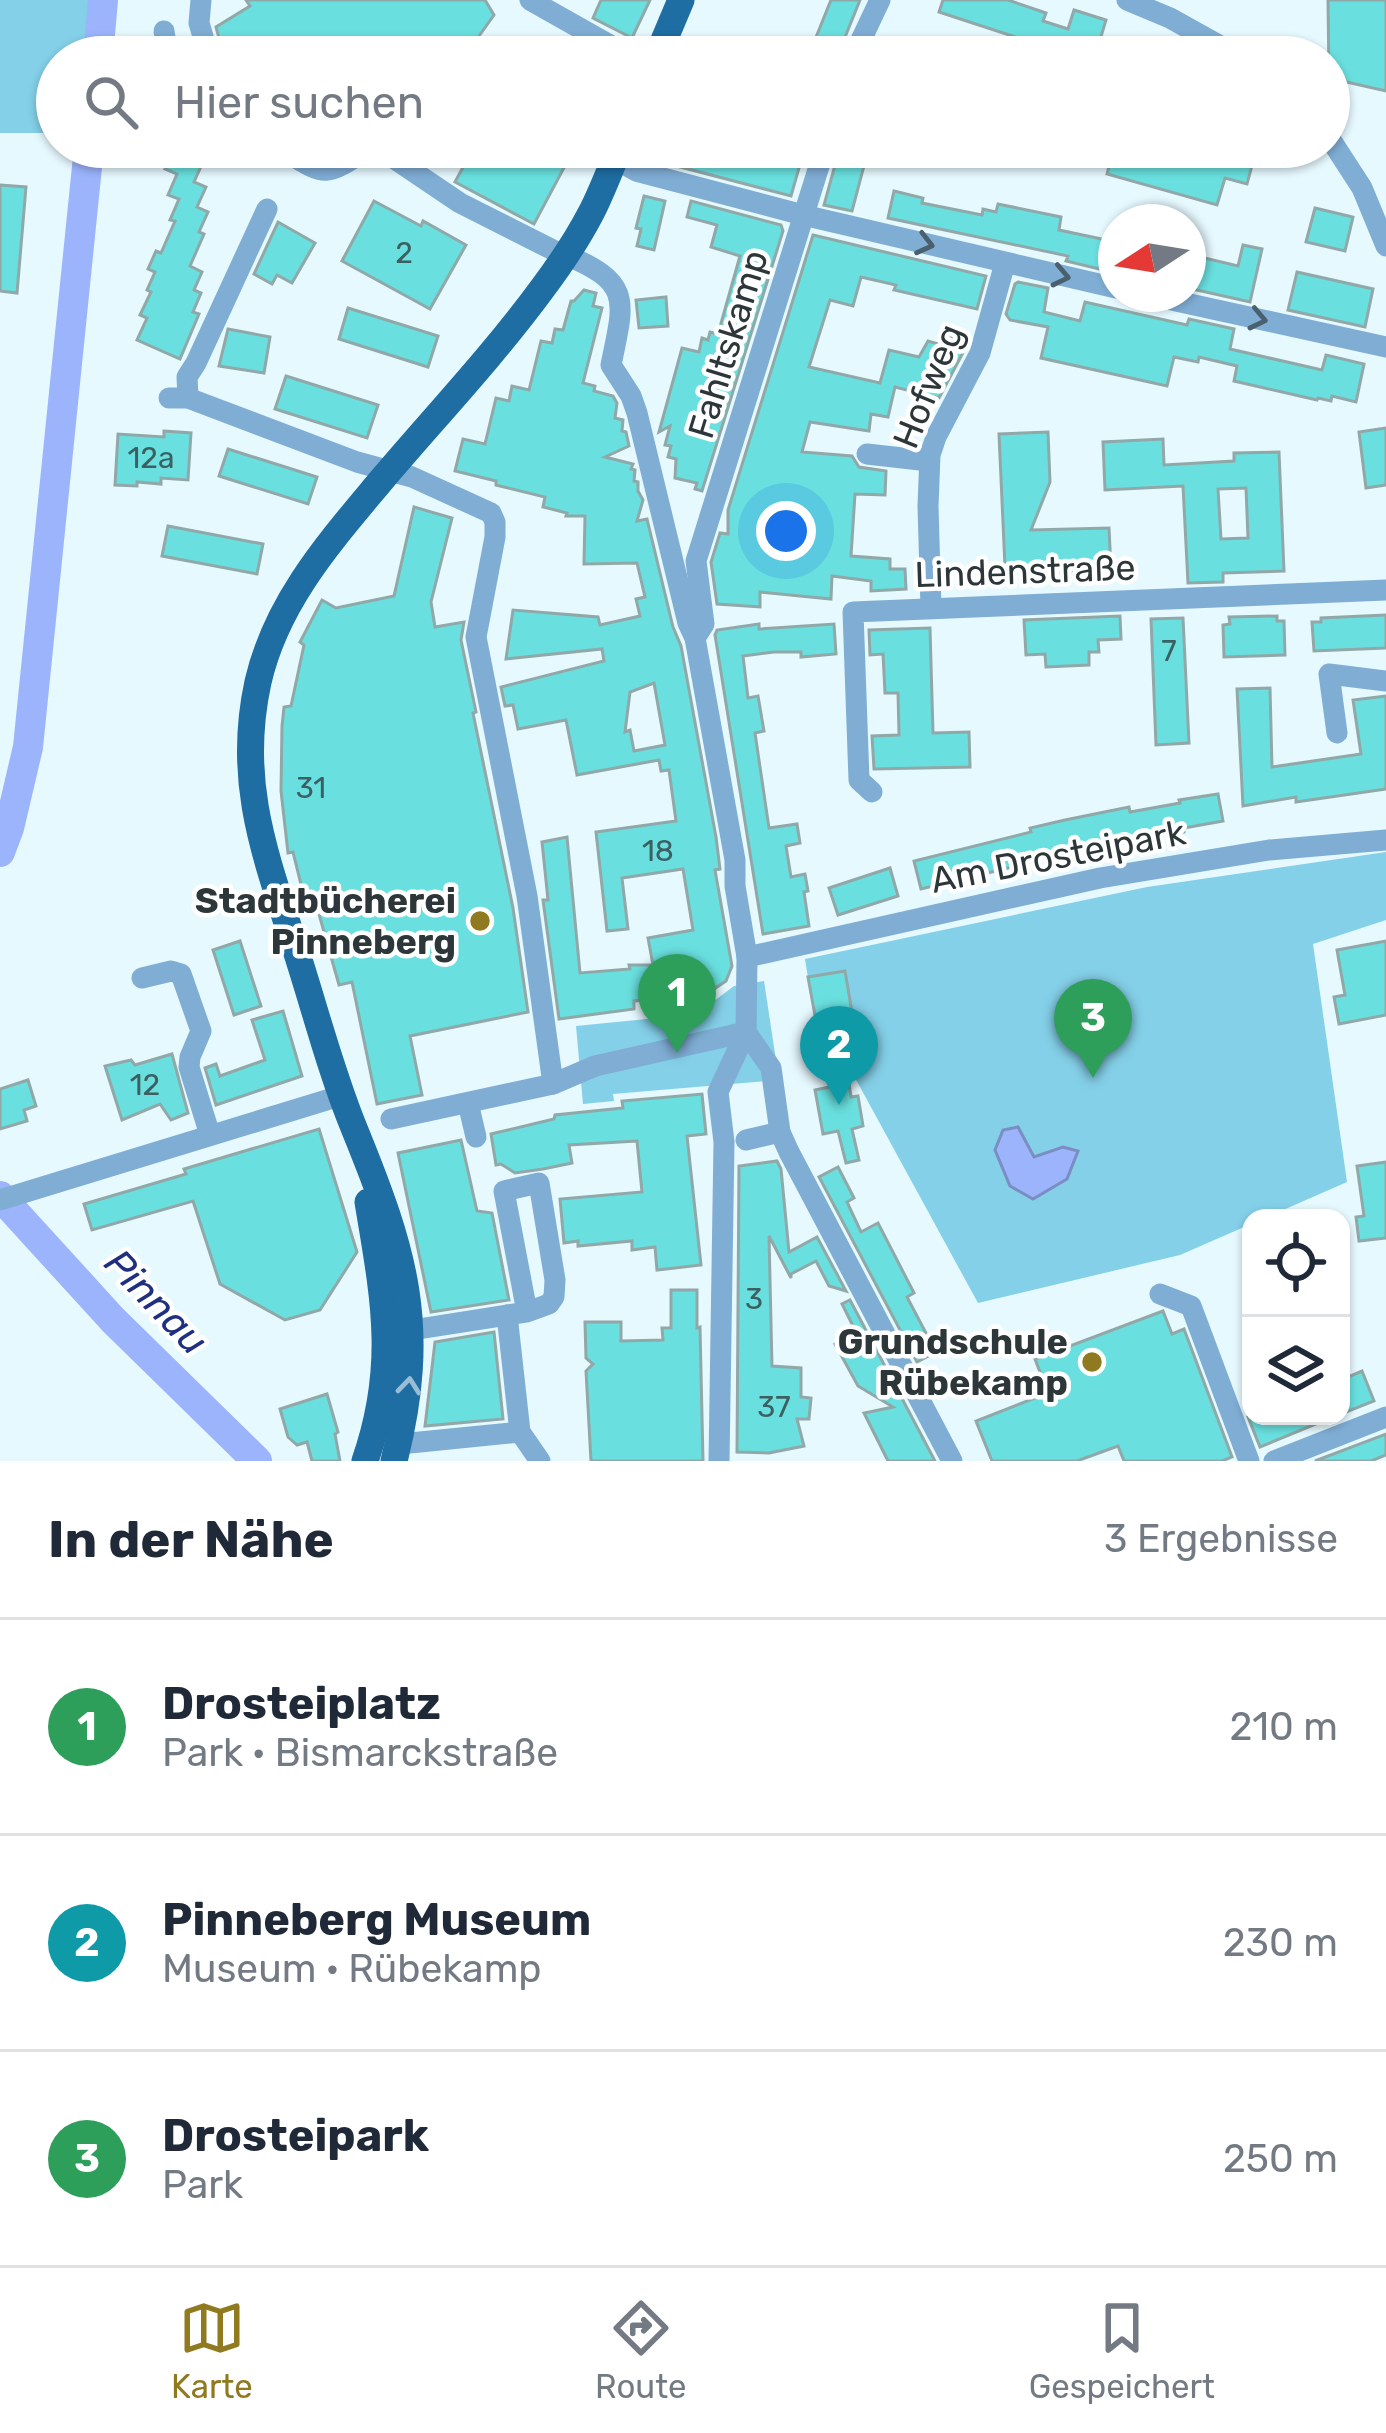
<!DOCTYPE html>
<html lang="de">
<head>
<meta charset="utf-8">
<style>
  :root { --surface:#fff; --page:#f6f6f7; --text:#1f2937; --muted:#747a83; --line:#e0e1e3; --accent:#907a20 }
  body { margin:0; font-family:Rubik,sans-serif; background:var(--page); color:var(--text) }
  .controls { position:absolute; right:36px; bottom:36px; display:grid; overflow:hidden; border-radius:24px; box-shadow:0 3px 9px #0004 }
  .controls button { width:108px; height:108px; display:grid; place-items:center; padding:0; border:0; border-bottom:3px solid var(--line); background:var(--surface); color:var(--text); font:60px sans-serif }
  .compass { position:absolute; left:1098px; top:204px; width:108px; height:108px; border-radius:50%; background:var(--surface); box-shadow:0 3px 9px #0004; rotate:258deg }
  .you { position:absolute; left:786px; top:531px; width:42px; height:42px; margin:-30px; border:9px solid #fff; border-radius:50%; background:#1a73e8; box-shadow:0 0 0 18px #1a73e833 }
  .badge { display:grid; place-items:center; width:78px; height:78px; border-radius:50%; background:var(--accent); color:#fff; font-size:39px; font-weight:700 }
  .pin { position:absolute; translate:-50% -99px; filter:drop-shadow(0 3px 6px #0008) }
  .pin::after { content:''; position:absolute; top:63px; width:42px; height:36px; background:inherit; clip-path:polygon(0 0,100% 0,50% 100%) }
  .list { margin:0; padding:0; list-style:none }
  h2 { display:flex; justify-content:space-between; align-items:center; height:156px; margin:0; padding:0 48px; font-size:51px }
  h2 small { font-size:39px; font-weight:400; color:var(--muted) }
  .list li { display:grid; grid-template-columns:78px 1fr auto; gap:36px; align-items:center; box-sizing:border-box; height:216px; padding:0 48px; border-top:3px solid var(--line) }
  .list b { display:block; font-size:45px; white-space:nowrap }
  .list p { margin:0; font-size:39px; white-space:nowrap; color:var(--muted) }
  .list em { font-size:39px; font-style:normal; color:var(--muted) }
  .icon { flex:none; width:66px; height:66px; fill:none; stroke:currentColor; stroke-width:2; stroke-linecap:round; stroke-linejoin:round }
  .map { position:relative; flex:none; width:1386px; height:1461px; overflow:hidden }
  .search { position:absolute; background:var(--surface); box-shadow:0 3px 9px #0004; left:36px; right:36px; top:36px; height:132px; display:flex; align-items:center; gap:30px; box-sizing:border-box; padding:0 42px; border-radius:66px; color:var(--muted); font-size:45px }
  .sheet { height:804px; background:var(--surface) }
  nav { display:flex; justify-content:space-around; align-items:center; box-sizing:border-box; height:168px; border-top:3px solid var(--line); background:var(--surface); font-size:33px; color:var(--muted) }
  nav a { display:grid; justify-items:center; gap:6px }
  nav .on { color:var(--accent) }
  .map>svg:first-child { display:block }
</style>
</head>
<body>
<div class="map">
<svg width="1386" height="1461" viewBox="0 0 1386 1461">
  <rect width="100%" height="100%" fill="#e6f9ff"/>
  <g fill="#84d0e8">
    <path d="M 0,0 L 98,0 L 90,57 L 57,57 L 57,133 L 0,133 Z"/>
    <path d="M 1386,852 L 1386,920 L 1313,944 L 1347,1182 L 1265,1218 L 1251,1218 L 1251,1224 L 1180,1255 L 978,1303 L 854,1076 L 824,1079 L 805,959 L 1147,887 Z"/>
    <path d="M 764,981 L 779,1080 L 613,1094 L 614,1101 L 583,1104 L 576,1026 L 677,1016 L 678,1010 L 684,1003 L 714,1001 L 734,986 Z"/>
  </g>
  <path fill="#9bb4fc" stroke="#7a8ec2" stroke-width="3" d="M 1018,1127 L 1034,1157 L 1063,1147 L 1078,1151 L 1067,1179 L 1033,1199 L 1010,1186 L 995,1150 L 1003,1130 Z"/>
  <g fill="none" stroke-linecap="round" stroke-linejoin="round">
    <g stroke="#9bb4fc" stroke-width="30">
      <path d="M 98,57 L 103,0"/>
      <path d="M 0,852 L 9,828 L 28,747 L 89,147"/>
      <path d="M 0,1196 L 113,1320 L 257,1461"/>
    </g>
  </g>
  <g fill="#69e0df" stroke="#91a8a8" stroke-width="3" fill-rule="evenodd">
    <path d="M 246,0 L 485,0 L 494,15 L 464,57 L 293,57 L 290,52 L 278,57 L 272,47 L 256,57 L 224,57 L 216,27 L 250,6 Z"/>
    <path d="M 601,0 L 650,0 L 632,38 L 593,18 Z"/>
    <path d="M 831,0 L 860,0 L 837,57 L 808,57 Z"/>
    <path d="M 943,0 L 1008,0 L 1046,13 L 1043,21 L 1068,29 L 1074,10 L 1106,20 L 1100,40 L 1105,42 L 1100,57 L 1046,57 L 1049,48 L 939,12 Z"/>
    <path d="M 1328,0 L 1386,0 L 1386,91 L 1329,78 Z"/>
    <path d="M 474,147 L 575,147 L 534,224 L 455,182 Z"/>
    <path d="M 646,147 L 688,147 L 714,154 L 716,147 L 722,147 L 770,160 L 774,147 L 805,147 L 791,196 L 646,158 Z"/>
    <path d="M 840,147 L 869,147 L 852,211 L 824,205 Z"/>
    <path d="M 1114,147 L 1257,147 L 1247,184 L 1225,178 L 1217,205 L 1107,174 Z"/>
    <path d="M 174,149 L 203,162 L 194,182 L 206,187 L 197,207 L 208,212 L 199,232 L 204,234 L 190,266 L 202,272 L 194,290 L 201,293 L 193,312 L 199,314 L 180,359 L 137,340 L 147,318 L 140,315 L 151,292 L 147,290 L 155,272 L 148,269 L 156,251 L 161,253 L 175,221 L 170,220 L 179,199 L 168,195 L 177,174 L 165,169 Z"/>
    <path d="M 0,185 L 26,187 L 17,293 L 0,291 Z"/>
    <path d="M 894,191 L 923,198 L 922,203 L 982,215 L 983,209 L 996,212 L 998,204 L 1061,217 L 1059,230 L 1116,242 L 1116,273 L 1066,261 L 1068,256 L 888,218 Z"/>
    <path d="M 644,196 L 665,201 L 654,250 L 637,246 L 641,229 L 636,228 Z"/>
    <path d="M 374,201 L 421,226 L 423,221 L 466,245 L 430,309 L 342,261 Z"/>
    <path d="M 691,201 L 781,225 L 783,231 L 702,491 L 695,489 L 697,483 L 675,478 L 676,459 L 668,457 L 671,446 L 665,445 L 670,426 L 659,432 L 682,348 L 699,352 L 702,338 L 708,340 L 710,332 L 718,334 L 740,256 L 711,247 L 717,225 L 687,217 Z"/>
    <path d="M 1315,208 L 1353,217 L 1345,251 L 1306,242 Z"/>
    <path d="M 278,222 L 315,243 L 292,283 L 277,275 L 272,284 L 254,274 Z"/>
    <path d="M 813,235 L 986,276 L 977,309 L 894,290 L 896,285 L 861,277 L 853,306 L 830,300 L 809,367 L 880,383 L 889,350 L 919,357 L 928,341 L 948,347 L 953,331 L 969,336 L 966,347 L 939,398 L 895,387 L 888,417 L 871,414 L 869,431 L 810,422 L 802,452 L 852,456 L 859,467 L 886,471 L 885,495 L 855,494 L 851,556 L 890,559 L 890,569 L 905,569 L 906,589 L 871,591 L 871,581 L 832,576 L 831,599 L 760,592 L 760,607 L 717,604 L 711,562 L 720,533 L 728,534 L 728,510 Z"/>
    <path d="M 1243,245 L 1262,249 L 1250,302 L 1188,288 L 1188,254 L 1238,266 Z"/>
    <path d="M 1297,272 L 1373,289 L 1365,327 L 1288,310 Z"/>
    <path d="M 1018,282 L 1048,288 L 1044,312 L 1080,321 L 1085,302 L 1187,325 L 1189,319 L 1234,329 L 1230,349 L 1322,370 L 1326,355 L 1364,364 L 1356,402 L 1332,396 L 1331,401 L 1318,398 L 1317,400 L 1234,381 L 1237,366 L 1199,357 L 1198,362 L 1174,357 L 1167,386 L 1041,358 L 1048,327 L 1010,320 L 1006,314 L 1015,284 Z"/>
    <path d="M 584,290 L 596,293 L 593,306 L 602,308 L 583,383 L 595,386 L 594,391 L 613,396 L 617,403 L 615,418 L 623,420 L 622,431 L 626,432 L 629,446 L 605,457 L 633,464 L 631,469 L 635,470 L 634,481 L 638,482 L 638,491 L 643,500 L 637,521 L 647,519 L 673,627 L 681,646 L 716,837 L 720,869 L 715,870 L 732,966 L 726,981 L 714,989 L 674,993 L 675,998 L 634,1001 L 634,1009 L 559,1019 L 543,900 L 548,900 L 542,842 L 567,837 L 580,973 L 630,969 L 629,965 L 653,965 L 648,938 L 693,930 L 683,869 L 622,878 L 628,929 L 607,931 L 596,832 L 676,821 L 669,770 L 661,771 L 659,760 L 577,775 L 566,720 L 518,729 L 513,705 L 505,706 L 501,687 L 604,661 L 602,649 L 506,659 L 513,610 L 598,617 L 600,625 L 640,616 L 636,599 L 645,597 L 637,563 L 584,564 L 585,516 L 566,516 L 567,513 L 543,507 L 545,497 L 496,485 L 496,481 L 455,471 L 463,439 L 485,444 L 496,398 L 509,401 L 512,386 L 529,390 L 541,341 L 552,343 L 555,329 L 563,330 L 571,301 L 574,301 ZM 654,683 L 665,745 L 634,751 L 630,730 L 625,732 L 630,692 Z"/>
    <path d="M 666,297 L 668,326 L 639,328 L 636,300 Z"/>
    <path d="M 348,308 L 438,336 L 428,367 L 339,339 Z"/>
    <path d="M 228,329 L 270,337 L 264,373 L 219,366 Z"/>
    <path d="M 286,376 L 378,405 L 367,438 L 275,409 Z"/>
    <path d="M 1386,428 L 1386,485 L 1366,488 L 1359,432 Z"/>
    <path d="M 164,431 L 191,433 L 188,480 L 161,478 L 161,484 L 137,482 L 137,486 L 115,485 L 118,434 L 164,437 Z"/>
    <path d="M 1048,432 L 1050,482 L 1031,530 L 1109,528 L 1111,570 L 1077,572 L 1077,576 L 1043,577 L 1042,566 L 1005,567 L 999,434 Z"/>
    <path d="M 1163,439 L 1164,465 L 1234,461 L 1234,453 L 1279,452 L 1284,571 L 1223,573 L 1223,582 L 1188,583 L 1183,486 L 1105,490 L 1103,442 ZM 1246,488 L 1248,538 L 1221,539 L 1218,489 Z"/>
    <path d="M 228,449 L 317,477 L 308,504 L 219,476 Z"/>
    <path d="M 414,507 L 452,518 L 431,602 L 435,627 L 464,622 L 461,640 L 476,712 L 473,713 L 513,908 L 528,1012 L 410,1036 L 422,1095 L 377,1104 L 352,982 L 339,985 L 317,907 L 307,909 L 293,852 L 288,853 L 281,791 L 282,726 L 284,707 L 291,706 L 304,645 L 300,642 L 322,600 L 336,608 L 394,596 Z"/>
    <path d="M 168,526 L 263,544 L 257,574 L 162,556 Z"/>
    <path d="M 1386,615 L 1386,648 L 1314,651 L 1312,622 L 1321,622 L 1321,618 Z"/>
    <path d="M 1120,616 L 1121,639 L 1098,640 L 1099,652 L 1089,652 L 1089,665 L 1046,667 L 1045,654 L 1026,655 L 1024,620 Z"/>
    <path d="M 1277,616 L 1277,621 L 1284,621 L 1285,655 L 1224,657 L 1223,625 L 1230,624 L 1229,617 Z"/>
    <path d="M 1183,618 L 1189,743 L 1156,745 L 1151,619 Z"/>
    <path d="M 759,624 L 759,629 L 834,624 L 836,654 L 801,657 L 801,652 L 774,652 L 743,656 L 748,698 L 758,696 L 764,731 L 755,733 L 769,828 L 797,824 L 800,843 L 786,846 L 791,877 L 805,874 L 808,891 L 804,892 L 809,926 L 763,934 L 715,635 L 717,630 Z"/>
    <path d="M 930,628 L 933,733 L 969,732 L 970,767 L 874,769 L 872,736 L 899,735 L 898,693 L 885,693 L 883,654 L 870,655 L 869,630 Z"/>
    <path d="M 1270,688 L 1272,767 L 1361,754 L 1353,700 L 1386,696 L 1386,789 L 1296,802 L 1296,797 L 1243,806 L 1237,689 Z"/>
    <path d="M 1218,794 L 1223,821 L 1184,828 L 1184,832 L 1095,848 L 1094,844 L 1036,856 L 1037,861 L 921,889 L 914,861 L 1031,832 L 1030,828 L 1065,820 L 1129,807 L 1130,812 L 1180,803 L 1179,800 Z"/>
    <path d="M 890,868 L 898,896 L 838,915 L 829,888 Z"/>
    <path d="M 240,941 L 261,1006 L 234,1015 L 213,950 Z"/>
    <path d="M 1386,941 L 1386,1015 L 1339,1024 L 1334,997 L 1345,995 L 1337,950 Z"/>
    <path d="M 845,971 L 856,1036 L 820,1043 L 808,977 Z"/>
    <path d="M 283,1011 L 302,1076 L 216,1105 L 205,1068 L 216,1064 L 220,1076 L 265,1060 L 252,1020 Z"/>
    <path d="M 172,1054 L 188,1113 L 171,1120 L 160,1104 L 122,1120 L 105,1066 L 131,1060 L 135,1065 Z"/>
    <path d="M 28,1080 L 36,1106 L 24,1110 L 27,1121 L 0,1129 L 0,1089 Z"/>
    <path d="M 849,1083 L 851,1097 L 858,1096 L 863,1126 L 852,1129 L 859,1160 L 846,1163 L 838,1131 L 823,1134 L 815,1090 Z"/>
    <path d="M 702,1094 L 706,1134 L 687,1136 L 701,1265 L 657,1270 L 655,1247 L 632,1250 L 632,1241 L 578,1246 L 578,1241 L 564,1243 L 560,1199 L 642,1192 L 637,1141 L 569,1145 L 572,1163 L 543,1169 L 515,1173 L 501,1164 L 496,1165 L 491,1134 L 554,1119 L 555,1115 L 623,1108 L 622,1101 Z"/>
    <path d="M 319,1129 L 357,1252 L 320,1310 L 285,1320 L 220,1284 L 193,1201 L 92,1230 L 84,1204 L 186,1174 L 184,1169 Z"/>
    <path d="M 461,1140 L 477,1211 L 492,1213 L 509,1300 L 431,1312 L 398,1153 Z"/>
    <path d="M 777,1161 L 781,1169 L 789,1252 L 817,1237 L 846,1291 L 829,1286 L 816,1261 L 791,1274 L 791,1278 L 769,1236 L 772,1366 L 801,1368 L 801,1397 L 811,1398 L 809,1419 L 797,1419 L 804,1446 L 769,1453 L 737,1452 L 739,1166 Z"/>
    <path d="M 1386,1162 L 1386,1238 L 1359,1241 L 1356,1217 L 1364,1216 L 1357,1166 Z"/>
    <path d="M 838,1167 L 854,1198 L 847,1202 L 861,1232 L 878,1223 L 914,1293 L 907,1297 L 936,1352 L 917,1362 L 819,1177 Z"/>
    <path d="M 671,1290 L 697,1290 L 697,1328 L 700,1327 L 703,1461 L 591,1461 L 586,1371 L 593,1364 L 586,1358 L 585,1322 L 621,1322 L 621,1341 L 663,1340 L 662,1328 L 671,1328 Z"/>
    <path d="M 850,1300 L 935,1461 L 888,1461 L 864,1413 L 893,1407 L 858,1386 L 835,1344 L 856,1332 L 842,1304 Z"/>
    <path d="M 1163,1311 L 1172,1334 L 1184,1329 L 1232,1457 L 1222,1461 L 1124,1461 L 1118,1446 L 1077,1461 L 992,1461 L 976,1421 L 1048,1393 L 1035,1359 Z"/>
    <path d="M 494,1332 L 503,1419 L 425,1426 L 435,1342 Z"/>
    <path d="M 1362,1371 L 1374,1401 L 1341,1414 L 1341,1380 Z"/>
    <path d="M 327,1394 L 338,1432 L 335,1434 L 340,1461 L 312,1461 L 307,1442 L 297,1445 L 288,1437 L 280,1409 Z"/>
    <path d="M 1335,1416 L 1260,1447 L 1248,1417 L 1250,1416 Z"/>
    <path d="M 1386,1434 L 1386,1455 L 1371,1461 L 1315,1461 Z"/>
  </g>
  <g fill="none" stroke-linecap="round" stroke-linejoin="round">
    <g stroke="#7fadd4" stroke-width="21">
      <path d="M 201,0 L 199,23 L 209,57"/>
      <path d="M 530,0 L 631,57"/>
      <path d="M 1127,0 L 1170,18 L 1240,57"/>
      <path d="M 164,31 L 168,57"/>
      <path d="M 860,42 L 906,57"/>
      <path d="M 853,57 L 880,0"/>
      <path d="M 1329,137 L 1362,188 L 1386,246"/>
      <path d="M 278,147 C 327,177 322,179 371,147"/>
      <path d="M 377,147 L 460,203 L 565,256"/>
      <path d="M 615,159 L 636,171 L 803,215 L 1116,288"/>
      <path d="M 410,169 L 423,147"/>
      <path d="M 566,255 C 633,283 624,301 611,365 L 631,396 L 637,413 L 688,623 L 695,638 L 735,860 L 735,886 L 747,957 L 746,1032 L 718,1092 L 724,1142 L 719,1461"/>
      <path d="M 1144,294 L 1386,347"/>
      <path d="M 169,398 L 188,398 L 357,462 L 412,477 L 491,513 L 495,522 L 495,537 L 476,637 L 527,896 L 553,1084"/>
      <path d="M 188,398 L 187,377 L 196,363 L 267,209"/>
      <path d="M 867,454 L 929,461"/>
      <path d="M 931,608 L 928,506 L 930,455 L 936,437 L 980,353 L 1005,263"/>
      <path d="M 695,638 L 704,624 L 696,561 L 825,147"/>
      <path d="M 1337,733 L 1329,674 L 1386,681"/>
      <path d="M 872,792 L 859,780 L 853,612 L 1386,590"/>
      <path d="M 747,957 L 1100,878 L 1269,850 L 1386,840"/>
      <path d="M 142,978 L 171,971 L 181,974 L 201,1031 L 190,1057 L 189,1067 L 210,1135"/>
      <path d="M 746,1032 L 771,1068 L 780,1132 L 789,1152 L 952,1461"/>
      <path d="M 468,1103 L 476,1137"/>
      <path d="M 391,1119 L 553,1084 L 595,1066 L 746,1032"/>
      <path d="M 746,1140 L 780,1132"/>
      <path d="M 0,1200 L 343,1095"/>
      <path d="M 1160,1294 L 1191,1306 L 1249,1461"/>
      <path d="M 507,1315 L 520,1432 L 540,1461"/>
      <path d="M 412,1330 L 527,1312 L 549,1304 L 554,1297 L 555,1280 L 539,1183 L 504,1191 L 527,1312"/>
      <path d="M 399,1441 L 410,1443 L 520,1432"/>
      <path d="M 1274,1461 L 1386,1417"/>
    </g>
    <g stroke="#1e6da3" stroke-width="27">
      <path d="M 657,57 L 681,0"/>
      <path d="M 365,1461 C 398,1366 384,1298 368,1202"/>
      <path d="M 394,1461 C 428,1326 405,1253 354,1128 C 329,1067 313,1001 292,938 C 263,849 237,778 258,682 C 276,603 328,544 379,483 C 433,419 492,357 542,289 C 560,265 577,240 591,213 C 602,192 610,169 620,147"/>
    </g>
  </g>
  <defs><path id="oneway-chevron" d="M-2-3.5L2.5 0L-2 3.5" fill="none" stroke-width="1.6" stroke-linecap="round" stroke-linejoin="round" transform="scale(3)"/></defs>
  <g stroke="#4a606f">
    <use href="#oneway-chevron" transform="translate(925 244) rotate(14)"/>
    <use href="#oneway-chevron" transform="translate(1061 276) rotate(12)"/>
    <use href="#oneway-chevron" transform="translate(1258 319) rotate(12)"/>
  </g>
  <use stroke="#9abdd6" href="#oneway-chevron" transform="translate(409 1386) rotate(-84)"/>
  <g fill="#907a20" stroke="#fff" stroke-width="4.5">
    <circle cx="480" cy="921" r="12"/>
    <circle cx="1092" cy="1362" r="12"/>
  </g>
  <g text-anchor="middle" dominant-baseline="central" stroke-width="9" stroke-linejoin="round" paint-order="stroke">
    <g font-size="30" fill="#3c6062">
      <text x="404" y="253">2</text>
      <text x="151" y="458">12a</text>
      <text x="1169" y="651">7</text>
      <text x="311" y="788">31</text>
      <text x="658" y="851">18</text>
      <text x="145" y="1085">12</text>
      <text x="754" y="1299">3</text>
      <text x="774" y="1407">37</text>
    </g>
    <g font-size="36" fill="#2d3639" stroke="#fff">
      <text transform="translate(728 344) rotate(-73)">Fahltskamp</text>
      <text transform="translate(928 386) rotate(-68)">Hofweg</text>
      <text transform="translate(1025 571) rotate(-2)">Lindenstraße</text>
      <text transform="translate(1058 856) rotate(-11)">Am Drosteipark</text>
    </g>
    <g font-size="36" font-weight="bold" fill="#2d3639" stroke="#fff" text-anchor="end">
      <text x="456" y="900">Stadtbücherei<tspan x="456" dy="41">Pinneberg</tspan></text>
      <text x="1068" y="1341">Grundschule<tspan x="1068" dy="41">Rübekamp</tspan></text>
    </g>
    <g font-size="39" font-style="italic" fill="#203080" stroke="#fff">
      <text transform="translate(156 1302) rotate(46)">Pinnau</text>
    </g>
  </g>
</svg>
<div class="controls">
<button><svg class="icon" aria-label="locate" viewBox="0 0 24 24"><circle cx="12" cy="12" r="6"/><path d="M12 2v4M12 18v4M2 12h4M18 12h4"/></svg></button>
<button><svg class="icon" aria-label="layers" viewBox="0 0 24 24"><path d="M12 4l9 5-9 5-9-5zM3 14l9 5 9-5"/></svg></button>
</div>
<svg class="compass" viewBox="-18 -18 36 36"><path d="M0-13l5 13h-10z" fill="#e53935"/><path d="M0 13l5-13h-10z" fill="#747a83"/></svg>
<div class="you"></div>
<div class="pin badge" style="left:677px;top:1053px;background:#2e9e5b">1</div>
<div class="pin badge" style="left:839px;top:1105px;background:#0f9aa8">2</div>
<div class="pin badge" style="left:1093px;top:1078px;background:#2e9e5b">3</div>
<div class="search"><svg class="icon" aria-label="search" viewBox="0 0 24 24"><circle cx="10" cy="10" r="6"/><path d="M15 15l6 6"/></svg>Hier suchen</div>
</div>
<section class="sheet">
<h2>In der Nähe<small>3 Ergebnisse</small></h2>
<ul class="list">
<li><span class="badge" style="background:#2e9e5b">1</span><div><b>Drosteiplatz</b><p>Park · Bismarckstraße</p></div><em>210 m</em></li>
<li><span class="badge" style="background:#0f9aa8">2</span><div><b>Pinneberg Museum</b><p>Museum · Rübekamp</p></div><em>230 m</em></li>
<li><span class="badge" style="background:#2e9e5b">3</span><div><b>Drosteipark</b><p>Park</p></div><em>250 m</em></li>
</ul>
</section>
<nav>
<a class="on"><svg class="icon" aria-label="map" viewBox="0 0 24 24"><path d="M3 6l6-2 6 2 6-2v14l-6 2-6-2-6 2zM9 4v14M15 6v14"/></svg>Karte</a>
<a><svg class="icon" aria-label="directions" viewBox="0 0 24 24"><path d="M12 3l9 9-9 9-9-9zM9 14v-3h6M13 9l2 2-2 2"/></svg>Route</a>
<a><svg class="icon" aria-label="saved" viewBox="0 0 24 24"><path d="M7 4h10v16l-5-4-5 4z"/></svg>Gespeichert</a>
</nav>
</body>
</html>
